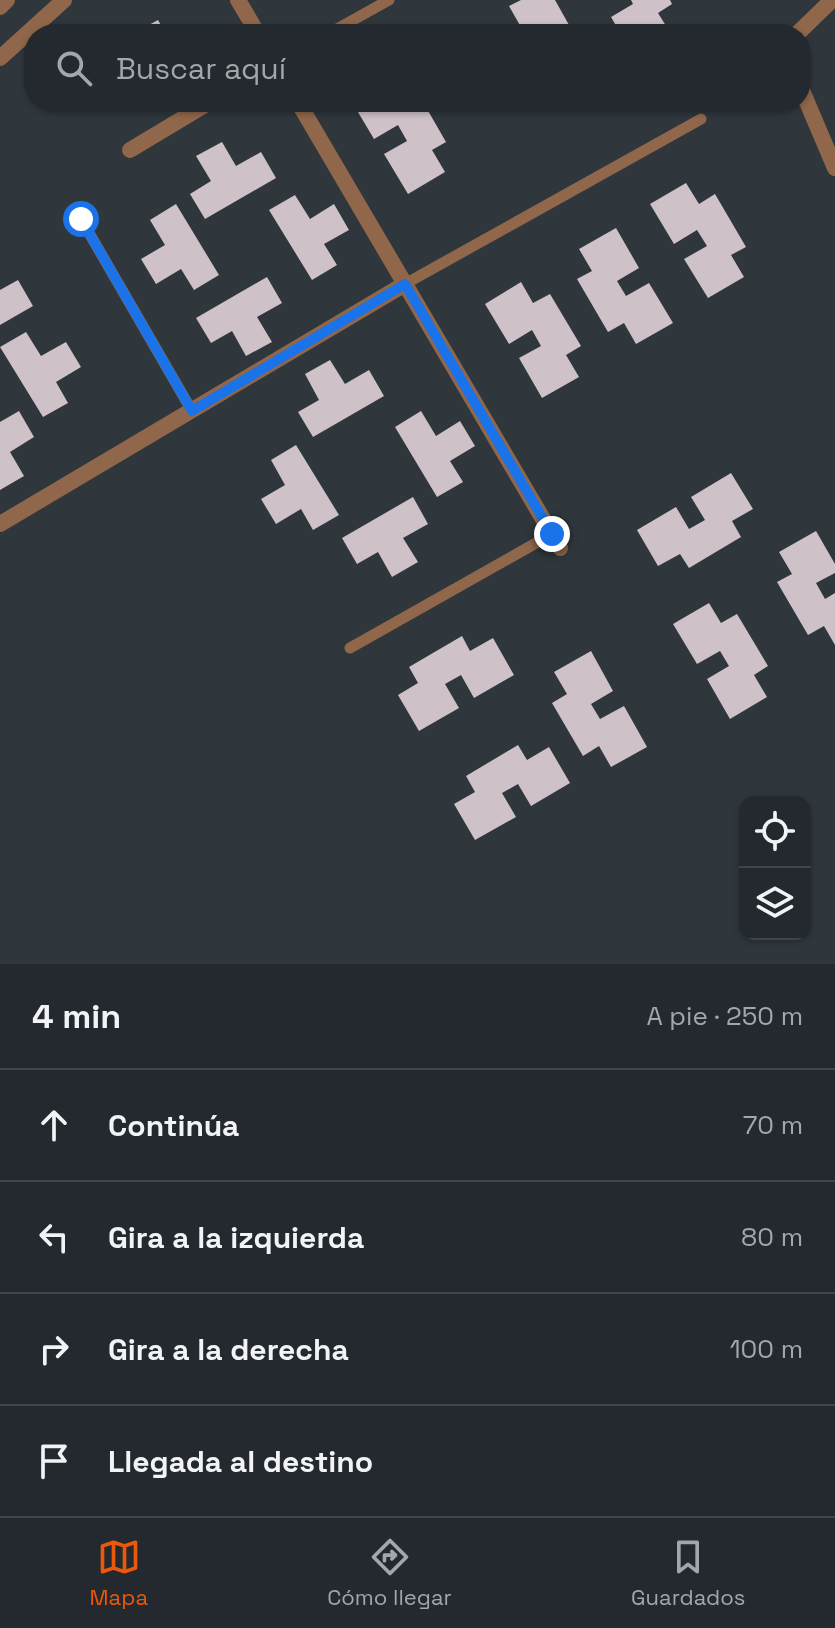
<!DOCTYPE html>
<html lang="es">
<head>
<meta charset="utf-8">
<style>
  :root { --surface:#23292e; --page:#2b3136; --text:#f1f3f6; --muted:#a3a6aa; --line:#40454a; --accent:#ea580c }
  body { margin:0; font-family:"Space Grotesk",sans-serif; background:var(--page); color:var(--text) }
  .controls { position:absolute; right:24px; bottom:24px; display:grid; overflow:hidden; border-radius:16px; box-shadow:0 2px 6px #0004 }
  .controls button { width:72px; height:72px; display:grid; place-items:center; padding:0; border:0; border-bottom:2px solid var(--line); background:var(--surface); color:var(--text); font:40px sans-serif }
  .stop { position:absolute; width:24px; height:24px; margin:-18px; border:6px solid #1a73e8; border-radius:50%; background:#fff }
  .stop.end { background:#1a73e8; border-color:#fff; box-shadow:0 2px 8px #0008 }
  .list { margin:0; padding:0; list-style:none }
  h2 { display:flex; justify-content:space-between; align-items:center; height:104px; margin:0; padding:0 32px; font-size:34px }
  h2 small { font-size:26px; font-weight:400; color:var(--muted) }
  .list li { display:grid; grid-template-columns:52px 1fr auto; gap:24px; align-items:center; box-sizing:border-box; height:112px; padding:0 32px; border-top:2px solid var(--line) }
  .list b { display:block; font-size:30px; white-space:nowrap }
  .list em { font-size:26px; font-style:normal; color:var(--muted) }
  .icon { flex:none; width:44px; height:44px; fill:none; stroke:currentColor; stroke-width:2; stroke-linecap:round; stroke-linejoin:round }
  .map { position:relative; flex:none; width:835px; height:964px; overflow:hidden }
  .search { position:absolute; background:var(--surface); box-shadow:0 2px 6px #0004; left:24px; right:24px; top:24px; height:88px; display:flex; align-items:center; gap:20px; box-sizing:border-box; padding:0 28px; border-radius:32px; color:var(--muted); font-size:30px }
  .sheet { height:552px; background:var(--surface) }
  nav { display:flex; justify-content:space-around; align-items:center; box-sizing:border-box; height:112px; border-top:2px solid var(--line); background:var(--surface); font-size:22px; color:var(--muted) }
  nav a { display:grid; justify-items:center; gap:4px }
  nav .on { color:var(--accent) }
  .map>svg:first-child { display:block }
</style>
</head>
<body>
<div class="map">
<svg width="835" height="964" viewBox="0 0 835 964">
  <rect width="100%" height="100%" fill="#2f373d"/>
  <g fill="#cec2c8">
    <path d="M 521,0 L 555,0 L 569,25 L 554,34 L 513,34 L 522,29 L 509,6 Z"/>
    <path d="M 631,0 L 670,0 L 672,4 L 658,13 L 671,34 L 621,34 L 611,17 L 633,4 Z"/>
    <path d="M 158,20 L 166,34 L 132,34 Z"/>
    <path d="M 352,102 L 423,102 L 446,142 L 432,150 L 445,172 L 408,194 L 384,154 L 407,141 L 398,125 L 374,139 Z"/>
    <path d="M 222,142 L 236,166 L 261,152 L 276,178 L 205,219 L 190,194 L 211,181 L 196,156 Z"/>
    <path d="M 686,183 L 699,204 L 715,194 L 746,247 L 731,255 L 744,277 L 708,298 L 684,259 L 707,246 L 697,230 L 674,244 L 650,204 Z"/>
    <path d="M 295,195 L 310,219 L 334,204 L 349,230 L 324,244 L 337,265 L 312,280 L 269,210 Z"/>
    <path d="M 176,204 L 219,275 L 194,290 L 181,269 L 156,284 L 141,259 L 165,245 L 150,220 Z"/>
    <path d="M 616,228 L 639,268 L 617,281 L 626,296 L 649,283 L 673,323 L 636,344 L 624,323 L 608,332 L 577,279 L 592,271 L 579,249 Z"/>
    <path d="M 267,277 L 282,303 L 257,317 L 272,342 L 246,356 L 232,331 L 211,343 L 196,318 Z"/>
    <path d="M 18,280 L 33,306 L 0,325 L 0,290 Z"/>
    <path d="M 521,282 L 533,303 L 550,294 L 581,346 L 566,355 L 579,377 L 542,398 L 519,358 L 541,346 L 532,330 L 509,344 L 485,304 Z"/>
    <path d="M 26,332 L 41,356 L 66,342 L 81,367 L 56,382 L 68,403 L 43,417 L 0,347 Z"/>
    <path d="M 330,360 L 345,384 L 369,370 L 384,396 L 313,437 L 298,412 L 319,400 L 305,374 Z"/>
    <path d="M 19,411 L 34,437 L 10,452 L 24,476 L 0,490 L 0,422 Z"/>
    <path d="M 421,411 L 436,436 L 460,421 L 475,446 L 450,461 L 463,482 L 437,497 L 395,427 Z"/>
    <path d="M 296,445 L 339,515 L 313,530 L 301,509 L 276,524 L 261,499 L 285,485 L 271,460 Z"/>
    <path d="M 731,473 L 753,509 L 732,521 L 741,537 L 689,568 L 680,554 L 658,566 L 637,530 L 676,507 L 689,529 L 705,520 L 691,497 Z"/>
    <path d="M 413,497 L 428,524 L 403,538 L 418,562 L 392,577 L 378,552 L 357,564 L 342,538 Z"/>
    <path d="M 816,531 L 835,564 L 835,573 L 816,583 L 825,599 L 835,593 L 835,645 L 824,626 L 808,635 L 777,582 L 792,574 L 779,552 Z"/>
    <path d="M 709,603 L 721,623 L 737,614 L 768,666 L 754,675 L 767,697 L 730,719 L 707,679 L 729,666 L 720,651 L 697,664 L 673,624 Z"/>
    <path d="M 462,636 L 470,651 L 493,638 L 514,675 L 474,698 L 461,675 L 445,684 L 459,708 L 419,731 L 398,695 L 418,683 L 409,667 Z"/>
    <path d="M 591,651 L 613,691 L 591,704 L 600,719 L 624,706 L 647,747 L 611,767 L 599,746 L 583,756 L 552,703 L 567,694 L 554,672 Z"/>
    <path d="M 518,745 L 527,760 L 549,747 L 570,783 L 531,806 L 518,784 L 502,793 L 516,817 L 475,840 L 454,804 L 475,792 L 466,776 Z"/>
  </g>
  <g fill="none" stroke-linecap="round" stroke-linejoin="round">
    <g stroke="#90674a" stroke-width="11">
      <path d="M 328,34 L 389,0"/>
      <path d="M 81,219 L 192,411"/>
      <path d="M 405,284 L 701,119"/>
      <path d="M 350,648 L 552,534"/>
    </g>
    <g stroke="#90674a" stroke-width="16">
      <path d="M 238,0 L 258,34"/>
      <path d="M 797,34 L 832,0"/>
      <path d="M 801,88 L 835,168"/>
      <path d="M 298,102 L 560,548"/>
      <path d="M 130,150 L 210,102"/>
      <path d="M 0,524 L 405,284"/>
    </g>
    <g stroke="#90674a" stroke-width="16">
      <path d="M 0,7 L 7,0"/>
      <path d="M 0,58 L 64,0"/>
    </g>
  </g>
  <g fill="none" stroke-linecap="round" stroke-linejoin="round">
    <path stroke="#1a73e8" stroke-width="10" d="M 81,219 L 192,411 L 405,284 L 552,534"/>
  </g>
</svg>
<div class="controls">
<button><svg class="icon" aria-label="locate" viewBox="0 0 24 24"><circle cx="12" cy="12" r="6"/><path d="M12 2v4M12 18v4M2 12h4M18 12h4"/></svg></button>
<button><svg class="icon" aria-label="layers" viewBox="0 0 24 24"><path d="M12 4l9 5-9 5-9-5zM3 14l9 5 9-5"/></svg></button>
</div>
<div class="stop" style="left:81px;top:219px"></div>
<div class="stop end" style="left:552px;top:534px"></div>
<div class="search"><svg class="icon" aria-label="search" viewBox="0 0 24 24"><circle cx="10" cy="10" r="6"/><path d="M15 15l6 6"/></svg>Buscar aquí</div>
</div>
<section class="sheet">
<h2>4 min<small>A pie · 250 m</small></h2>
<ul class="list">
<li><svg class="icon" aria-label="ahead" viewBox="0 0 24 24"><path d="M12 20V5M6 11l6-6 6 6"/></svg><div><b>Continúa</b></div><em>70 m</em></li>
<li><svg class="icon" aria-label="left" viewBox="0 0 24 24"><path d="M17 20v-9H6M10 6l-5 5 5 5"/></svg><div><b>Gira a la izquierda</b></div><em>80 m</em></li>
<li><svg class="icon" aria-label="right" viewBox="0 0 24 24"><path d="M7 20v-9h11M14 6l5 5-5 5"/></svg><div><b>Gira a la derecha</b></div><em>100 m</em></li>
<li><svg class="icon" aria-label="arrive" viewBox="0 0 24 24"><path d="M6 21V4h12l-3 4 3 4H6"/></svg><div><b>Llegada al destino</b></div></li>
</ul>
</section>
<nav>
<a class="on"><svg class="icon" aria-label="map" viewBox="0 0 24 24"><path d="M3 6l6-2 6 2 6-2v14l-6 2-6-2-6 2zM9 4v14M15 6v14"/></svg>Mapa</a>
<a><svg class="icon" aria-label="directions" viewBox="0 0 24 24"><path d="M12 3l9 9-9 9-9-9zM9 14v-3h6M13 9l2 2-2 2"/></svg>Cómo llegar</a>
<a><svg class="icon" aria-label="saved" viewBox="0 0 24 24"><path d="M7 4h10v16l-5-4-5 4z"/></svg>Guardados</a>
</nav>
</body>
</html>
